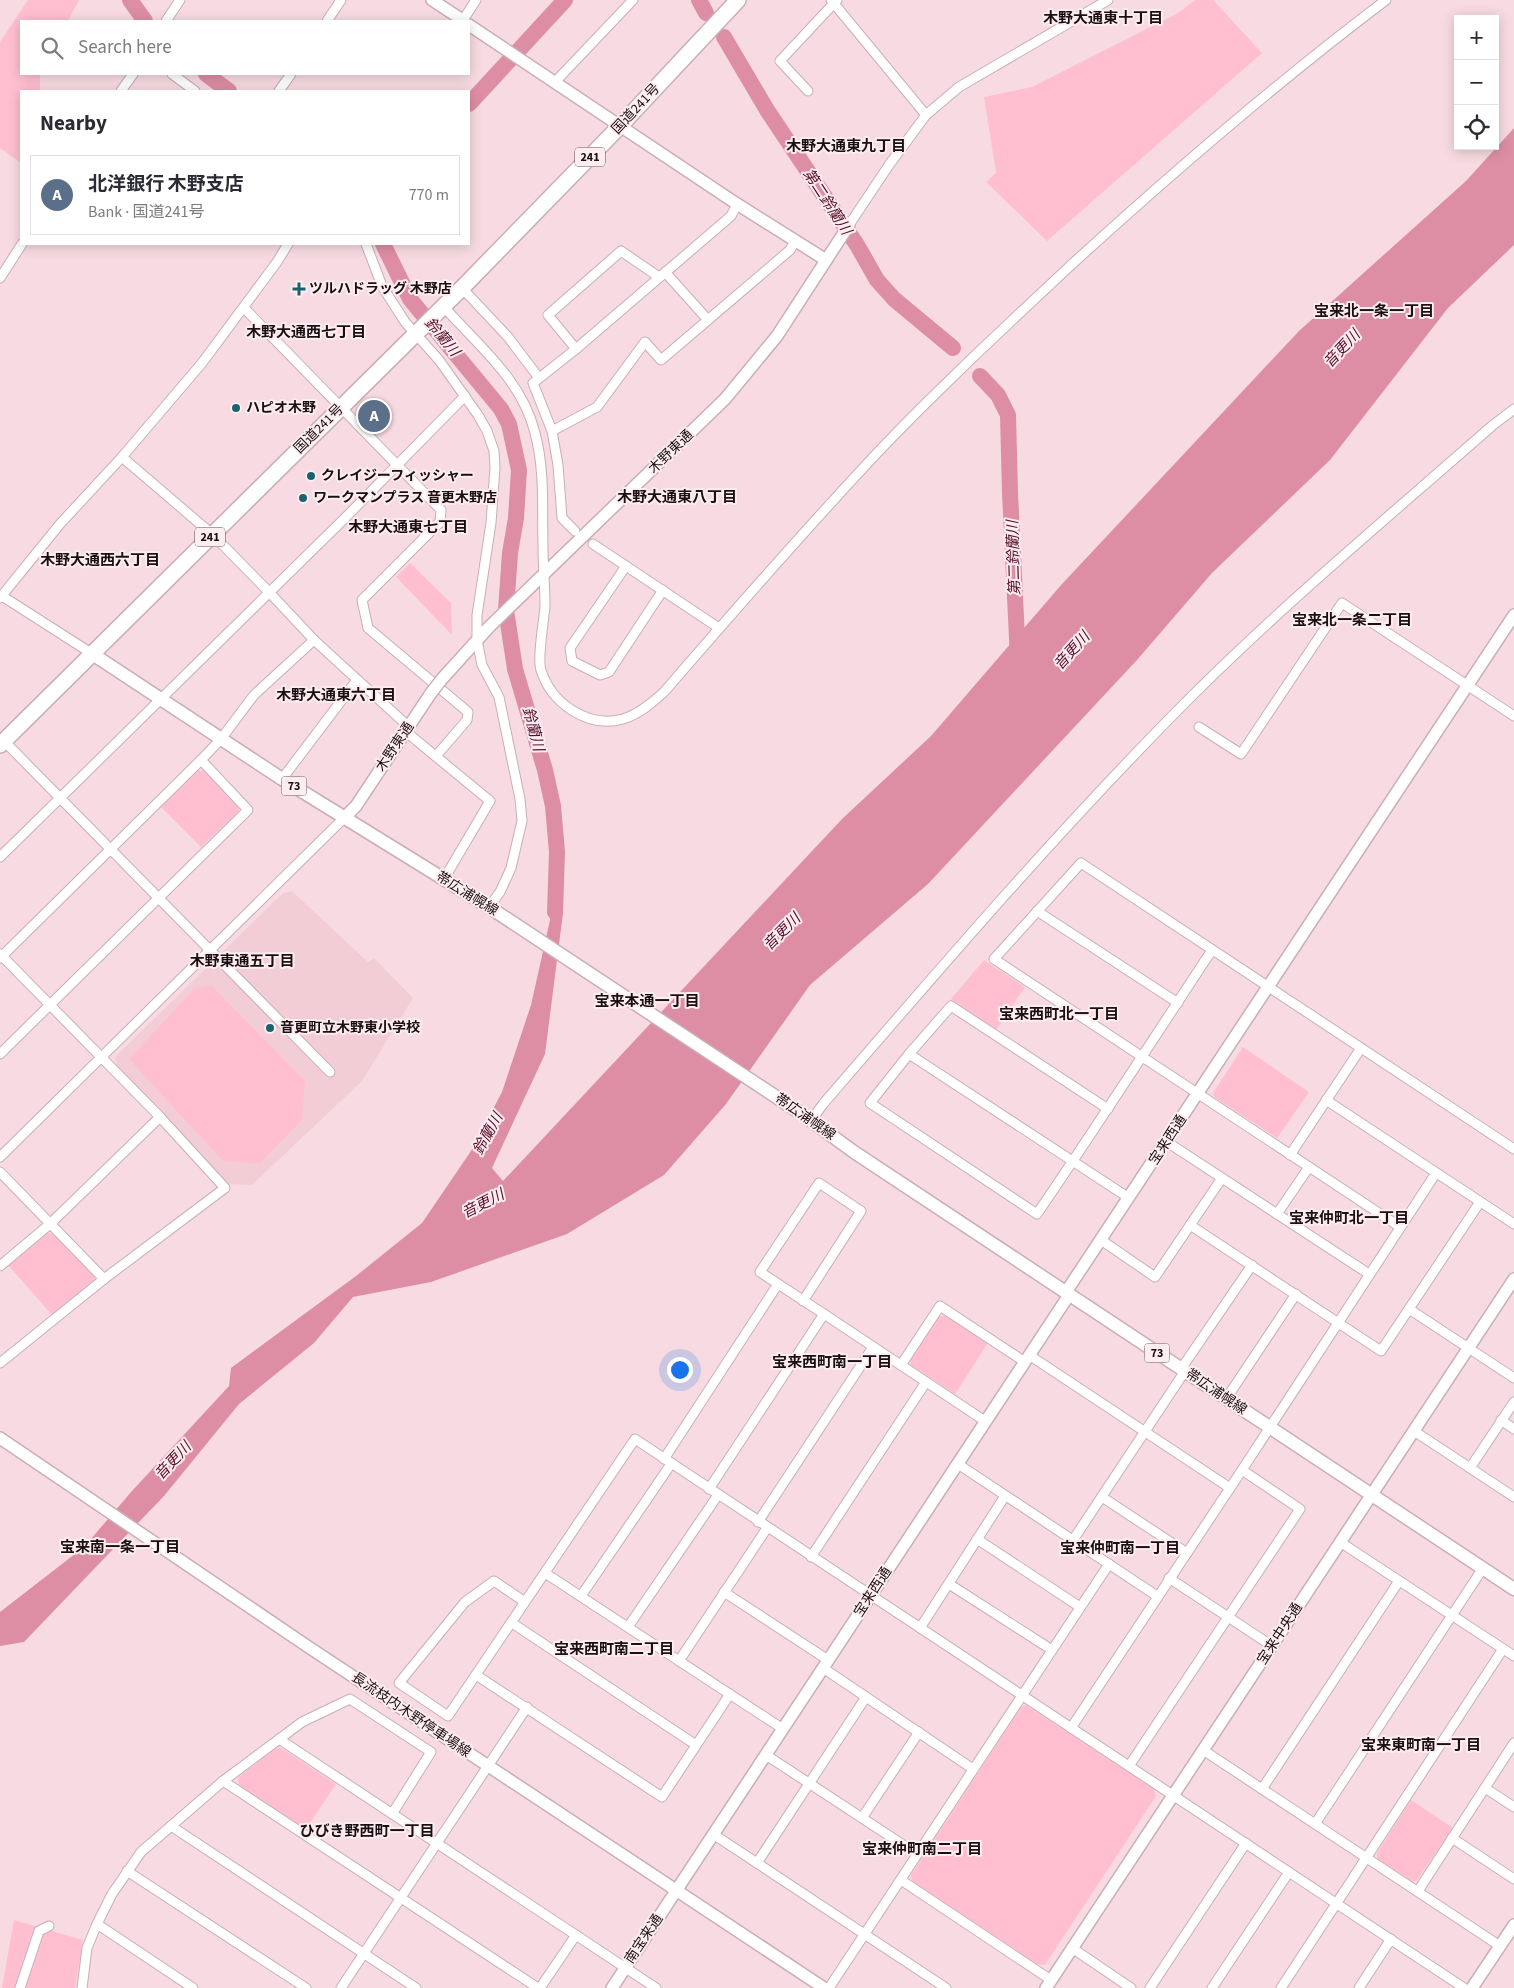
<!DOCTYPE html>
<html lang="en">
<head>
<meta charset="utf-8">
<style>
  :root { --surface:#fff; --page:#f2f2f3; --text:#2b2b33; --muted:#7c7c81; --line:#e1e1e2; --accent:#18636f }
  body { margin:0; font-family:"Source Sans 3","Noto Sans JP",sans-serif; background:var(--page); color:var(--text) }
  .controls { position:absolute; right:15px; top:15px; display:grid; overflow:hidden; border-radius:0px; box-shadow:0 2px 12px #0003 }
  .controls button { width:45px; height:45px; display:grid; place-items:center; padding:0; border:0; border-bottom:1px solid var(--line); background:var(--surface); color:var(--text); font:25px sans-serif }
  .you { position:absolute; left:679px; top:1369px; width:18px; height:18px; margin:-12px; border:4px solid #fff; border-radius:50%; background:#1a73e8; box-shadow:0 0 0 8px #1a73e833 }
  .badge { display:grid; place-items:center; width:32px; height:32px; border-radius:50%; background:var(--accent); color:#fff; font-size:16px; font-weight:700 }
  .pin { position:absolute; translate:-50% -50%; border:2px solid #fff; box-shadow:0 1px 5px #0006 }
  .list { margin:0; padding:0; list-style:none }
  h2 { display:flex; justify-content:space-between; align-items:center; height:65px; margin:0; padding:0 20px; font-size:21px }
  h2 small { font-size:16px; font-weight:400; color:var(--muted) }
  .list li { display:grid; grid-template-columns:32px 1fr auto; gap:15px; align-items:center; box-sizing:border-box; height:80px; margin:0 10px 10px; padding:0 10px; border:1px solid var(--line); border-radius:0px }
  .list b { display:block; font-size:19px; white-space:nowrap }
  .list p { margin:0; font-size:16px; white-space:nowrap; color:var(--muted) }
  .list em { font-size:16px; font-style:normal; color:var(--muted) }
  .icon { flex:none; width:28px; height:28px; fill:none; stroke:currentColor; stroke-width:2; stroke-linecap:round; stroke-linejoin:round }
  .map { position:relative; flex:none; width:1514px; height:1988px; overflow:hidden }
  .search { position:absolute; background:var(--surface); box-shadow:0 2px 12px #0003; left:20px; top:20px; width:450px; height:55px; display:flex; align-items:center; gap:12px; box-sizing:border-box; padding:0 18px; border-radius:0px; color:var(--muted); font-size:19px }
  .panel { position:absolute; background:var(--surface); box-shadow:0 2px 12px #0003; left:20px; top:90px; width:450px; height:155px; border-radius:0px }
  .map>svg:first-child { display:block }
</style>
</head>
<body>
<div class="map">
<svg width="1514" height="1988" viewBox="0 0 1514 1988">
  <rect width="100%" height="100%" fill="#f8dbe2"/>
  <path fill="#f2cdd6" d="M 292,891 L 368,962 L 374,958 L 413,998 L 362,1081 L 252,1185 L 228,1184 L 117,1066 L 115,1057 L 283,893 Z"/>
  <g fill="#ffbfd0">
    <path d="M 28,0 L 79,0 L 68,21 L 21,21 L 21,74 L 40,74 L 40,91 L 21,91 L 21,163 L 0,148 L 0,42 Z"/>
    <path d="M 1195,0 L 1213,0 L 1262,53 L 1047,241 L 986,182 L 996,173 L 984,97 L 1032,87 L 1178,13 Z"/>
    <path d="M 410,563 L 451,603 L 452,635 L 396,577 Z"/>
    <path d="M 198,770 L 204,771 L 238,805 L 239,811 L 201,847 L 161,807 Z"/>
    <path d="M 984,960 L 1025,987 L 996,1030 L 951,999 Z"/>
    <path d="M 211,985 L 305,1081 L 302,1120 L 259,1164 L 222,1160 L 129,1059 L 194,989 Z"/>
    <path d="M 1243,1047 L 1309,1092 L 1277,1138 L 1214,1097 L 1213,1093 Z"/>
    <path d="M 47,1233 L 55,1234 L 95,1276 L 94,1282 L 53,1316 L 8,1265 Z"/>
    <path d="M 947,1315 L 988,1343 L 955,1394 L 911,1365 L 910,1360 L 939,1317 Z"/>
    <path d="M 1026,1705 L 1154,1789 L 1156,1796 L 1045,1965 L 1037,1964 L 912,1881 L 911,1875 L 1021,1707 Z"/>
    <path d="M 281,1748 L 336,1784 L 306,1829 L 239,1785 L 238,1777 L 275,1749 Z"/>
    <path d="M 1411,1800 L 1453,1828 L 1417,1880 L 1413,1882 L 1377,1859 L 1377,1853 Z"/>
    <path d="M 14,1920 L 83,1940 L 75,1988 L 2,1988 Z"/>
  </g>
  <path fill="#dd8ea5" d="M 1514,128 L 1514,245 L 1448,308 L 1330,460 L 1212,573 L 1137,660 L 928,884 L 810,985 L 726,1104 L 664,1175 L 567,1234 L 431,1282 L 353,1297 L 314,1343 L 239,1404 L 164,1496 L 24,1642 L 0,1646 L 0,1612 L 84,1547 L 132,1491 L 229,1386 L 231,1368 L 356,1276 L 422,1223 L 471,1151 L 502,1092 L 531,1005 L 550,920 L 552,892 L 558,888 L 563,913 L 545,1054 L 492,1168 L 503,1181 L 842,819 L 931,736 L 1062,584 L 1299,331 L 1466,181 Z"/>
  <g fill="none" stroke-linecap="round" stroke-linejoin="round">
    <g stroke="#dd8ea5" stroke-width="16">
      <path d="M 130,0 L 145,21"/>
      <path d="M 699,0 L 706,13"/>
      <path d="M 724,37 L 767,110 L 857,245 L 877,280 L 894,299 L 953,348"/>
      <path d="M 206,74 L 229,91"/>
      <path d="M 469,104 L 565,0"/>
      <path d="M 383,244 L 410,299 L 501,409 L 509,424 L 519,470 L 516,518 L 510,553 L 506,610 L 515,669 L 545,770 L 553,806 L 557,852 L 555,912"/>
      <path d="M 980,376 L 998,395 L 1008,415 L 1010,493 L 1018,659"/>
    </g>
    <g stroke="#c9aeb5" stroke-width="11">
      <g id="street">
        <path d="M 831,0 L 926,115"/>
        <path d="M 463,20 L 476,0"/>
        <path d="M 166,21 L 180,0"/>
        <path d="M 327,21 L 341,0"/>
        <path d="M 172,74 L 195,91"/>
        <path d="M 555,82 L 633,0"/>
        <path d="M 121,91 L 133,74"/>
        <path d="M 279,91 L 291,74"/>
        <path d="M 808,91 L 780,61 L 837,0"/>
        <path d="M 849,225 L 889,165 L 926,115 L 959,87 L 1108,0"/>
        <path d="M 366,244 L 382,286 L 405,322 L 439,360 L 478,415 L 487,431 L 494,451 L 495,467 L 491,523 L 477,615 L 477,640 L 482,665 L 499,697 L 520,799 L 522,821 L 511,868 L 500,892 L 489,907"/>
        <path d="M 665,272 L 708,320"/>
        <path d="M 0,278 L 22,244"/>
        <path d="M 462,288 L 508,337 L 539,378"/>
        <path d="M 443,306 C 479,346 522,380 535,433 C 545,470 542,508 543,546 C 543,566 545,586 545,606 C 544,620 537,659 541,670 C 551,703 588,729 623,719 C 639,714 652,703 664,692 C 734,611 805,530 878,452 C 940,387 1005,327 1070,266 C 1172,173 1276,83 1386,0"/>
        <path d="M 244,308 L 441,510 L 440,522 L 362,600 L 368,628 L 468,712 L 467,720 L 436,756"/>
        <path d="M 576,349 L 548,315 L 621,251 L 659,277"/>
        <path d="M 552,431 L 597,407 L 645,342 L 661,360 L 790,250 L 795,241"/>
        <path d="M 122,457 L 213,535 L 269,592 L 314,640 L 409,727"/>
        <path d="M 575,531 L 562,518 L 558,465 L 552,431 L 533,383 L 576,349 L 731,216 L 737,204"/>
        <path d="M 593,544 L 719,628"/>
        <path d="M 626,566 L 570,648 L 572,661 L 600,675 L 609,672 L 663,590"/>
        <path d="M 2,596 L 91,653"/>
        <path d="M 0,598 L 60,524 L 122,457 L 202,363 L 277,262 L 288,244"/>
        <path d="M 1199,727 L 1241,754 L 1342,603 L 1514,716"/>
        <path d="M 405,731 L 490,801 L 444,879"/>
        <path d="M 4,741 L 330,1072"/>
        <path d="M 282,779 L 357,680"/>
        <path d="M 0,857 L 344,519 L 465,396"/>
        <path d="M 1037,911 L 1178,1003"/>
        <path d="M 0,954 L 160,1117 L 225,1188 L 104,1279 L 0,1363"/>
        <path d="M 0,958 L 201,760 L 221,739 L 254,695 L 314,640"/>
        <path d="M 0,1054 L 248,810 L 201,760"/>
        <path d="M 909,1054 L 951,1006 L 1108,1109"/>
        <path d="M 1326,1100 L 1514,1224"/>
        <path d="M 811,1121 L 823,1104 C 937,972 1051,839 1173,715 C 1274,612 1385,520 1493,425 L 1514,409"/>
        <path d="M 1167,1142 L 1369,1274"/>
        <path d="M 1290,1155 L 1361,1048"/>
        <path d="M 0,1157 L 344,818"/>
        <path d="M 0,1172 L 104,1279"/>
        <path d="M 1129,1198 L 909,1054 L 870,1103 L 1037,1214 C 1097,1126 1154,1038 1212,950"/>
        <path d="M 1277,1214 L 1309,1167"/>
        <path d="M 1190,1225 L 1381,1351 L 1480,1202"/>
        <path d="M 1400,1227 L 994,959 L 1081,863 L 1514,1149"/>
        <path d="M 1101,1240 L 1155,1277 L 1222,1178"/>
        <path d="M 0,1266 L 50,1224 L 160,1117"/>
        <path d="M 803,1301 L 861,1211 L 819,1183 L 760,1272 L 824,1314 L 985,1421"/>
        <path d="M 1409,1309 L 1514,1378"/>
        <path d="M 1029,1355 L 1230,1488"/>
        <path d="M 901,1365 L 940,1306 L 1025,1362"/>
        <path d="M 1181,1369 L 1252,1265"/>
        <path d="M 1226,1399 L 1296,1294"/>
        <path d="M 1501,1420 L 1514,1429"/>
        <path d="M 1414,1431 L 1514,1497"/>
        <path d="M 664,1459 L 778,1284"/>
        <path d="M 958,1464 L 1157,1596"/>
        <path d="M 1470,1468 L 1514,1402"/>
        <path d="M 709,1489 L 824,1314"/>
        <path d="M 1102,1497 L 1187,1553"/>
        <path d="M 758,1522 L 873,1347"/>
        <path d="M 977,1539 L 1080,1607"/>
        <path d="M 1073,1540 L 1185,1371"/>
        <path d="M 1340,1542 L 1514,1656"/>
        <path d="M 811,1557 L 926,1382"/>
        <path d="M 545,1573 L 783,1729"/>
        <path d="M 1169,1578 L 1272,1646"/>
        <path d="M 949,1584 L 1052,1650"/>
        <path d="M 724,1592 L 828,1660"/>
        <path d="M 581,1596 L 671,1464"/>
        <path d="M 525,1602 L 494,1581 L 465,1602 L 399,1683 L 448,1716 L 635,1439 L 1464,1988"/>
        <path d="M 512,1623 L 696,1745"/>
        <path d="M 628,1627 L 718,1495"/>
        <path d="M 920,1628 L 1005,1496"/>
        <path d="M 679,1661 L 767,1528"/>
        <path d="M 823,1668 L 973,1769"/>
        <path d="M 476,1675 L 662,1797 L 730,1694"/>
        <path d="M 1071,1728 L 1242,1470 L 1436,1173"/>
        <path d="M 279,1739 L 656,1988"/>
        <path d="M 1203,1750 L 1500,1946"/>
        <path d="M 766,1755 L 917,1854"/>
        <path d="M 1129,1766 L 1300,1509 L 1242,1470"/>
        <path d="M 223,1781 L 538,1988"/>
        <path d="M 1485,1788 L 1514,1807"/>
        <path d="M 1262,1789 L 1399,1581"/>
        <path d="M 862,1818 L 919,1732"/>
        <path d="M 1315,1824 L 1483,1568"/>
        <path d="M 171,1826 L 416,1988"/>
        <path d="M 713,1834 L 946,1988"/>
        <path d="M 1452,1838 L 1514,1879"/>
        <path d="M 757,1863 L 866,1697"/>
        <path d="M 127,1871 L 306,1988"/>
        <path d="M 901,1880 L 1051,1980"/>
        <path d="M 1418,1891 L 1514,1743"/>
        <path d="M 97,1924 L 193,1988"/>
        <path d="M 1072,1948 L 1131,1988"/>
        <path d="M 20,1988 L 39,1931 L 49,1926"/>
        <path d="M 82,1988 L 87,1948 L 97,1924 L 112,1894 L 141,1852 L 223,1781 L 302,1722 L 350,1699 L 431,1752 L 392,1814"/>
        <path d="M 341,1988 L 527,1707"/>
        <path d="M 540,1988 L 576,1935"/>
        <path d="M 829,1988 L 1109,1564"/>
        <path d="M 1150,1988 L 1246,1843"/>
        <path d="M 1212,1988 L 1289,1872"/>
        <path d="M 1281,1988 L 1503,1649"/>
        <path d="M 1359,1988 L 1391,1939"/>
      </g>
    </g>
    <g stroke="#c9aeb5" stroke-width="14">
      <g id="secondary">
        <path d="M 432,0 L 464,21"/>
        <path d="M 469,25 L 737,204 L 826,260"/>
        <path d="M 442,679 L 489,627 L 725,399 L 777,336 L 849,225"/>
        <path d="M 344,818 L 356,806 L 431,693"/>
        <path d="M 1066,1292 L 1514,615"/>
        <path d="M 0,1438 L 310,1648 L 824,1988"/>
        <path d="M 612,1988 L 1069,1295"/>
        <path d="M 1046,1988 L 1514,1279"/>
        <path d="M 1472,1988 L 1514,1925"/>
      </g>
    </g>
    <g stroke="#c9aeb5" stroke-width="15">
      <path id="primary" d="M 91,653 L 282,779 L 489,907 L 802,1114 L 854,1152 L 1514,1589"/>
    </g>
    <g stroke="#c9aeb5" stroke-width="18">
      <path id="highway" d="M 0,745 L 462,288 L 620,126 L 738,0"/>
    </g>
    <use href="#street" stroke="#fff" stroke-width="9"/>
    <use href="#secondary" stroke="#fff" stroke-width="11"/>
    <use href="#primary" stroke="#fff" stroke-width="12"/>
    <use href="#highway" stroke="#fff" stroke-width="15"/>
    <g stroke="#c9aeb5" stroke-width="14" stroke-linecap="butt">
      <path id="secondary-bridge" d="M 431,693 L 442,679"/>
    </g>
    <use href="#secondary-bridge" stroke="#fff" stroke-width="11"/>
  </g>
  <g fill="#18636f" stroke="#fdecf0" stroke-width="2">
    <path d="M296.5 281.5h5v5h5v5h-5v5h-5v-5h-5v-5h5z"/>
    <circle cx="236" cy="408" r="5"/>
    <circle cx="311" cy="476" r="5"/>
    <circle cx="303" cy="498" r="5"/>
    <circle cx="270" cy="1028" r="5"/>
  </g>
  <g text-anchor="middle" dominant-baseline="central" stroke-width="4" stroke-linejoin="round" paint-order="stroke">
    <g fill="#fdecf0" stroke="#5e5255" stroke-width="1">
      <rect x="575" y="147.5" width="30" height="19" rx="4"/>
      <rect x="195" y="527.5" width="30" height="19" rx="4"/>
      <rect x="281.5" y="776.5" width="25" height="19" rx="4"/>
      <rect x="1144.5" y="1343.5" width="25" height="19" rx="4"/>
    </g>
    <g font-size="12" font-weight="bold" fill="#1a1013">
      <text x="590" y="157">241</text>
      <text x="210" y="537">241</text>
      <text x="294" y="786">73</text>
      <text x="1157" y="1353">73</text>
    </g>
    <g font-size="14" fill="#1a1013" stroke="#fdecf0">
      <text transform="translate(636 109) rotate(-47)">国道241号</text>
      <text transform="translate(319 429) rotate(-45)">国道241号</text>
      <text transform="translate(671 452) rotate(-44)">木野東通</text>
      <text transform="translate(395 747) rotate(-56)">木野東通</text>
      <text transform="translate(467 894) rotate(32)">帯広浦幌線</text>
      <text transform="translate(805 1117) rotate(35)">帯広浦幌線</text>
      <text transform="translate(1168 1140) rotate(-57)">宝来西通</text>
      <text transform="translate(1216 1392) rotate(34)">帯広浦幌線</text>
      <text transform="translate(873 1592) rotate(-57)">宝来西通</text>
      <text transform="translate(1280 1634) rotate(-57)">宝来中央通</text>
      <text transform="translate(411 1715) rotate(34)">長流枝内木野停車場線</text>
      <text transform="translate(644 1939) rotate(-56)">南宝来通</text>
    </g>
    <g font-size="14" font-weight="bold" fill="#1a1013" stroke="#fdecf0" text-anchor="start">
      <text x="309" y="289">ツルハドラッグ 木野店</text>
      <text x="246" y="408">ハピオ木野</text>
      <text x="321" y="476">クレイジーフィッシャー</text>
      <text x="313" y="498">ワークマンプラス 音更木野店</text>
      <text x="280" y="1028">音更町立木野東小学校</text>
    </g>
    <g font-size="15" font-weight="bold" fill="#1a1013" stroke="#fdecf0">
      <text x="1103" y="18">木野大通東十丁目</text>
      <text x="846" y="146">木野大通東九丁目</text>
      <text x="1374" y="311">宝来北一条一丁目</text>
      <text x="306" y="332">木野大通西七丁目</text>
      <text x="677" y="497">木野大通東八丁目</text>
      <text x="408" y="527">木野大通東七丁目</text>
      <text x="100" y="560">木野大通西六丁目</text>
      <text x="1352" y="620">宝来北一条二丁目</text>
      <text x="336" y="695">木野大通東六丁目</text>
      <text x="242" y="961">木野東通五丁目</text>
      <text x="647" y="1001">宝来本通一丁目</text>
      <text x="1059" y="1014">宝来西町北一丁目</text>
      <text x="1349" y="1218">宝来仲町北一丁目</text>
      <text x="832" y="1362">宝来西町南一丁目</text>
      <text x="120" y="1547">宝来南一条一丁目</text>
      <text x="1120" y="1548">宝来仲町南一丁目</text>
      <text x="614" y="1649">宝来西町南二丁目</text>
      <text x="1421" y="1745">宝来東町南一丁目</text>
      <text x="367" y="1831">ひびき野西町一丁目</text>
      <text x="922" y="1849">宝来仲町南二丁目</text>
    </g>
    <g font-size="15" font-style="italic" fill="#550e2b" stroke="#fdecf0">
      <text transform="translate(827 202) rotate(57)">第二鈴蘭川</text>
      <text transform="translate(442 337) rotate(50)">鈴蘭川</text>
      <text transform="translate(1342 349) rotate(-47)">音更川</text>
      <text transform="translate(1014 558) rotate(-92)">第二鈴蘭川</text>
      <text transform="translate(1072 651) rotate(-48)">音更川</text>
      <text transform="translate(533 729) rotate(75)">鈴蘭川</text>
      <text transform="translate(782 932) rotate(-45)">音更川</text>
      <text transform="translate(488 1134) rotate(-61)">鈴蘭川</text>
      <text transform="translate(483 1204) rotate(-27)">音更川</text>
      <text transform="translate(173 1461) rotate(-47)">音更川</text>
    </g>
  </g>
</svg>
<div class="controls">
<button>+</button>
<button>−</button>
<button><svg class="icon" aria-label="locate" viewBox="0 0 24 24"><circle cx="12" cy="12" r="6"/><path d="M12 2v4M12 18v4M2 12h4M18 12h4"/></svg></button>
</div>
<div class="you"></div>
<div class="pin badge" style="left:374px;top:416px;background:#5c6f8a">A</div>
<div class="search"><svg class="icon" aria-label="search" viewBox="0 0 24 24"><circle cx="10" cy="10" r="6"/><path d="M15 15l6 6"/></svg>Search here</div>
<section class="panel">
<h2>Nearby<small></small></h2>
<ul class="list">
<li><span class="badge" style="background:#5c6f8a">A</span><div><b>北洋銀行 木野支店</b><p>Bank · 国道241号</p></div><em>770 m</em></li>
</ul>
</section>
</div>
</body>
</html>
